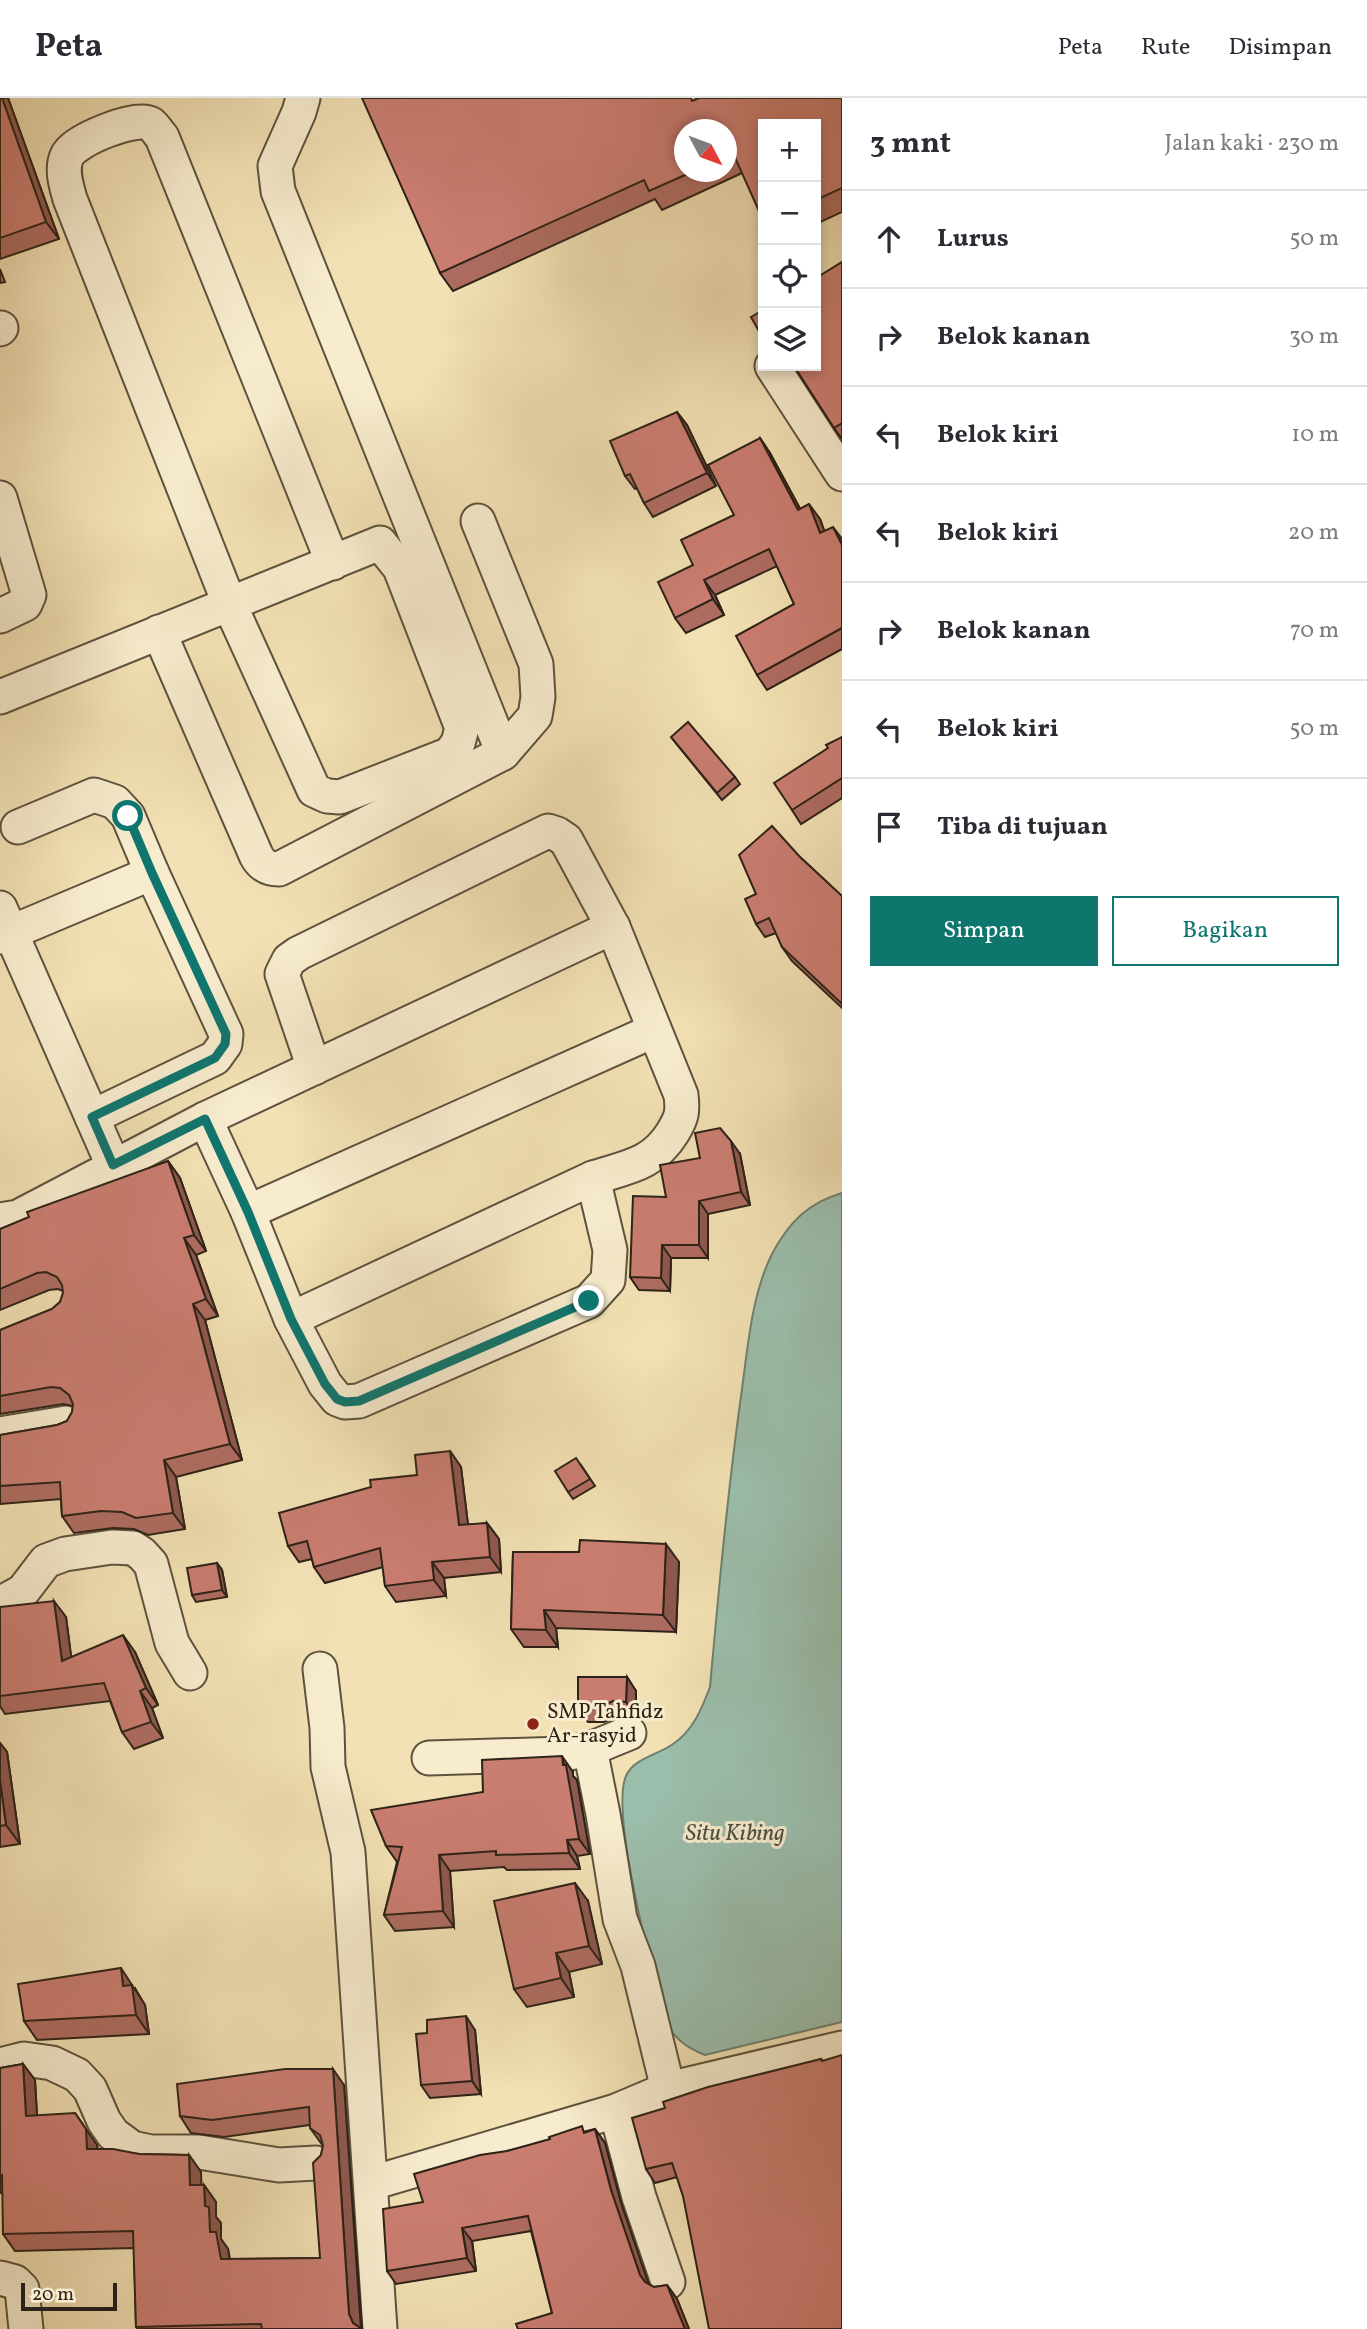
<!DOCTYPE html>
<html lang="id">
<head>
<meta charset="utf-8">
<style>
  :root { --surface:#fff; --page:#f7f7f7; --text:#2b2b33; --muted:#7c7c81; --line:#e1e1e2; --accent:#0f766e }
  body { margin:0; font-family:Vollkorn,serif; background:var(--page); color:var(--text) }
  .controls { position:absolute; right:21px; top:21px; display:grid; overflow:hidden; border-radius:0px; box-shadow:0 4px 10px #0003 }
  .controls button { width:63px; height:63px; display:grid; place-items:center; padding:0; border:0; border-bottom:2px solid var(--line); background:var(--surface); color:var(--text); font:35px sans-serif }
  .compass { position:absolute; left:674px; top:21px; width:63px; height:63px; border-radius:50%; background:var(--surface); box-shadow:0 4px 10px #0003; rotate:131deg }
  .scale { position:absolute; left:21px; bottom:18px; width:96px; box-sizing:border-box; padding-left:7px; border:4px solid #2d2217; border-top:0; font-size:19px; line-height:24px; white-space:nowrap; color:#2d2217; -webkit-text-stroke:5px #f7ecce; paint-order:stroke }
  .stop { position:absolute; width:21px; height:21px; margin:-16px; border:5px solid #0f766e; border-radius:50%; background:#fff }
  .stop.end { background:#0f766e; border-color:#fff; box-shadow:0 2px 7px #0008 }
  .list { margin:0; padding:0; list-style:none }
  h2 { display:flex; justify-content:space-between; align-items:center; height:91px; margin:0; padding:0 28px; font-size:30px }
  h2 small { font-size:23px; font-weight:400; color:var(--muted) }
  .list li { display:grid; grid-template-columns:46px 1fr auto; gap:21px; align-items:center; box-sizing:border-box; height:98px; padding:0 28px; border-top:2px solid var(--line) }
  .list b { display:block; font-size:26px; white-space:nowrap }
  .list em { font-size:23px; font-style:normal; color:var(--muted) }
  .actions { display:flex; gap:14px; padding:21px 28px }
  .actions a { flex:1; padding:16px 0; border:2px solid var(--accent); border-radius:0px; text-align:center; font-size:24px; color:var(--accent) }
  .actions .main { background:var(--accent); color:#fff }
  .icon { flex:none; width:38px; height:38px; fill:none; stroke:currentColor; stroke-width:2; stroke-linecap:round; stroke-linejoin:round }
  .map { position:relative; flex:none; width:842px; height:2231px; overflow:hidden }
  header { display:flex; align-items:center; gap:42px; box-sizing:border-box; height:98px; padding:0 35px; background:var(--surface); border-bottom:2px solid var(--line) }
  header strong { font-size:33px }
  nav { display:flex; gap:38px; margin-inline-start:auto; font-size:24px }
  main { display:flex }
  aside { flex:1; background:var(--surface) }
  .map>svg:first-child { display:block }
</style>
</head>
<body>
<header>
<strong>Peta</strong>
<nav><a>Peta</a><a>Rute</a><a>Disimpan</a></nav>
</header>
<main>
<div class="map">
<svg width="842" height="2231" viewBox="0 0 842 2231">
  <rect width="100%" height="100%" fill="#f2e1b4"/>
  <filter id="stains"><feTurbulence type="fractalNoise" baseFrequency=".00286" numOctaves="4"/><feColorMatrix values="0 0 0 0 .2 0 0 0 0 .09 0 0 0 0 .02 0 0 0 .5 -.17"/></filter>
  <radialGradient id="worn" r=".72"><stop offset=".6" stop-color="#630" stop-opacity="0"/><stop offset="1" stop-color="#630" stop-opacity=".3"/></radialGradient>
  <path fill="#9bbeac" stroke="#6f8070" stroke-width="2" d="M 842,1095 L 842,1924 L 705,1957 C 687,1950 675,1941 665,1924 C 657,1910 656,1888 652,1873 C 643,1835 612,1710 626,1678 C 634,1660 658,1657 673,1646 C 693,1633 702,1610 710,1589 C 719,1489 728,1390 742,1291 C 748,1247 752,1196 772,1156 C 789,1124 808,1105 842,1095 Z"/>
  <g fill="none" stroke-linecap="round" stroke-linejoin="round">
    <g stroke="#5e523e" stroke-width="37">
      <g id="minor">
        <path d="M 303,0 L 299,14 L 275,68 L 278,93 L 503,655"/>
        <path d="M 0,231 L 1,230"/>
        <path d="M 772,268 L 842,376"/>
        <path d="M 0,400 L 29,497 L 25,506 L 0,518"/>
        <path d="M 159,534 L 256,757 C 261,767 267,771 279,771 L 503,655 L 535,618 L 538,599 L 536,566 L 478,423"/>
        <path d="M 0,599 C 127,547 254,497 380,445 L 400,470 L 462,630 L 458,645 L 450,656 L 340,699 L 327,698 L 314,692 L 229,505 L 70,101 C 66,87 61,71 67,58 C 74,42 137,17 151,26 C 155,29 159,36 162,39 L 333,465"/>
        <path d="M 18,729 L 94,697 L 115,704 L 128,718 L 152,775 L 226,936 L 225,946 L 215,960 L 92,1019"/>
        <path d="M 0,810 L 113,1067"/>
        <path d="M 0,839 L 152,775"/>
        <path d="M 205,1021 L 248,1114 L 291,1221 L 325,1286 L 337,1301 L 345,1304 L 359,1303 L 589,1203 L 608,1182 L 610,1152 L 593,1080"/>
        <path d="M 248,1114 L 653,933"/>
        <path d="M 0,1122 L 18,1119 L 205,1021 L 613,829"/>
        <path d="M 291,1221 L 593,1080 C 627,1069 653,1067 673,1034 C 682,1019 683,1014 681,997 L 613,829 L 566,742 L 557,736 L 548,733 L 299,855 L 289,862 L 282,876 L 314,970"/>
        <path d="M 0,1336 L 66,1325"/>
        <path d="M 0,1506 L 23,1493 L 46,1463 L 65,1456 L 112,1449 L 133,1450 L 142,1456 L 151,1466 L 172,1545 L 190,1575"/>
        <path d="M 320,1571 L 327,1630 L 328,1669 L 348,1754 L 380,2231"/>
        <path d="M 629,1635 L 590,1651 L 603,1716 L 620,1821 L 638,1868 L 668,1991"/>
        <path d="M 429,1660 L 564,1656 L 590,1651"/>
        <path d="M 0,1967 L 24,1961 L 52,1965 L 77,1977 L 90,1991 L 104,2023 L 113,2036 L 132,2050 L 151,2054 L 199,2054 L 279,2067 L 316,2065"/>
        <path d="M 616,2013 L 639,2099 L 668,2184"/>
        <path d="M 372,2085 L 616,2013 L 668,1991 L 842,1950"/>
        <path d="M 0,2180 L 15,2184 L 22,2191 L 26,2231"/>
      </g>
    </g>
    <use href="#minor" stroke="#f7ecce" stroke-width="33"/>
  </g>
  <g fill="#ae6c61" stroke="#2d2217" stroke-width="2" fill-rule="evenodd">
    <path d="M 0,0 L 8,0 L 59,141 L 0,161 Z"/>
    <path d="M 842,0 L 842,114 L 816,126 L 816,26 L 742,75 L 662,112 L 655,101 L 453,193 L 440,175 L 696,1 ZM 726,32 L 726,74 L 684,74 Z"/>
    <path d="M 842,164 L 842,341 L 834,330 Z"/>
    <path d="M 0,171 L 5,184 L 0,185 Z"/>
    <path d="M 677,314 L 687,327 L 716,388 L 653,419 L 644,405 L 637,390 L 635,391 L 625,378 Z"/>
    <path d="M 760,340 L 770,355 L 800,411 L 820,421 L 824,433 L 842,441 L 842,551 L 767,592 L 757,577 L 794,506 L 777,468 L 715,497 L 724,517 L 686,535 L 675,520 L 693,467 L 734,417 Z"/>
    <path d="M 671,639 L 735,679 L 740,686 L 722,702 Z"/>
    <path d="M 842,639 L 842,700 L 801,726 L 792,712 Z"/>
    <path d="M 800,759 L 842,798 L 842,910 L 792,863 L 782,849 L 776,835 L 765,839 L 756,826 L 756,796 Z"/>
    <path d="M 740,1056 L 750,1107 L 708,1116 L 708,1160 L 671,1160 L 670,1193 L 639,1192 L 630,1179 Z"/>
    <path d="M 168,1063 L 180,1080 L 206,1153 L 196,1157 L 218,1218 L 205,1222 L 242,1362 L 176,1379 L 185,1431 L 148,1437 L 134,1431 L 113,1430 L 74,1435 L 62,1418 L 61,1401 L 0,1406 L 0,1337 L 57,1327 L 67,1323 L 72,1314 L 73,1308 L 63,1306 L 0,1316 L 0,1232 L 52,1211 L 60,1204 L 63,1195 L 63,1193 L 58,1191 L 49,1192 L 0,1212 L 0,1131 Z"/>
    <path d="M 450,1353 L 461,1369 L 468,1427 L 487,1425 L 499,1441 L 501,1474 L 444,1480 L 446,1498 L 396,1504 L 385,1488 L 383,1469 L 325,1485 L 314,1469 L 312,1461 L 299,1464 L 288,1448 L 417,1377 Z"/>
    <path d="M 581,1367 L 595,1388 L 573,1401 L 568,1394 Z"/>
    <path d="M 513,1454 L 679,1464 L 676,1534 L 556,1530 L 558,1549 L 524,1549 L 511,1531 Z"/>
    <path d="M 217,1465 L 222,1472 L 227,1499 L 196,1504 L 192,1497 Z"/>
    <path d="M 0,1509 L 66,1519 L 71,1559 L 135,1554 L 158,1607 L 152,1610 L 163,1640 L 134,1651 L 122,1634 L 110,1603 L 5,1616 L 0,1608 Z"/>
    <path d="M 627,1579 L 636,1593 L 636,1618 L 622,1617 L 604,1624 L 588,1624 L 578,1611 Z"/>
    <path d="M 0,1645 L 7,1654 L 20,1746 L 0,1749 Z"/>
    <path d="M 573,1674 L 573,1678 L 577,1682 L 590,1756 L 577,1758 L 580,1771 L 507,1772 L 504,1769 L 450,1773 L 454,1829 L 395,1833 L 384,1817 L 397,1764 L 386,1748 L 483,1694 Z"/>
    <path d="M 588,1803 L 602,1866 L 569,1874 L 574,1899 L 527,1909 L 514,1891 Z"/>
    <path d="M 135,1890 L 145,1907 L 149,1936 L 37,1942 L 24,1923 Z"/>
    <path d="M 475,1932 L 481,1996 L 430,2000 L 421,1987 L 427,1935 Z"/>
    <path d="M 821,1961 L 823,1963 L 683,2098 L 677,2079 L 655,2085 L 646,2071 L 665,2010 Z"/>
    <path d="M 23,1966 L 35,1982 L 37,2018 L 97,2047 L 98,2051 L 139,2056 L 189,2057 L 201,2074 L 201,2087 L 204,2087 L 216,2104 L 216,2119 L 221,2125 L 221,2141 L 228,2151 L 230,2161 L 320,2160 L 321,2057 L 323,2048 L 310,2030 L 310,2027 L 224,2039 L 191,2035 L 180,2018 L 344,1987 L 362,2231 L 138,2231 L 136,2229 L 134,2150 L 15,2153 L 3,2136 L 3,2095 L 0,2095 L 0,1970 Z"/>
    <path d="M 595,2031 L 605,2045 L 621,2105 L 648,2186 L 654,2189 L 667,2187 L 677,2201 L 689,2231 L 518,2231 L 552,2215 L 531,2133 L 472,2143 L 476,2173 L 396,2186 L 387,2173 L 423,2104 L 507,2053 Z"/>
  </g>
  <g fill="#8d584f" stroke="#2d2217" stroke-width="2">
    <path d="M 2,0 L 8,0 L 59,141 L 46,124 Z"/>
    <path d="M 677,314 L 687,327 L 716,388 L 707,375 Z"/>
    <path d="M 760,340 L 770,355 L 809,427 L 798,412 Z"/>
    <path d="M 809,406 L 820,421 L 831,451 L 820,435 Z"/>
    <path d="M 833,429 L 842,441 L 842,447 Z"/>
    <path d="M 704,482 L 715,497 L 724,517 L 713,501 Z"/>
    <path d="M 731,1043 L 740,1056 L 750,1107 L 741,1094 Z"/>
    <path d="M 168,1063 L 180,1080 L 206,1153 L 194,1137 Z"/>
    <path d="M 699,1103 L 708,1116 L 708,1160 L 699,1147 Z"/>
    <path d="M 184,1140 L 196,1157 L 218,1218 L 206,1201 Z"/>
    <path d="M 662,1147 L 671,1160 L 670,1193 L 661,1180 Z"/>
    <path d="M 193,1206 L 205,1222 L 242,1362 L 230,1346 Z"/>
    <path d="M 450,1353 L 461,1369 L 470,1443 L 459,1427 Z"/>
    <path d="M 164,1362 L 176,1379 L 185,1431 L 173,1415 Z"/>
    <path d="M 487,1425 L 499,1441 L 501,1474 L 490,1459 Z"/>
    <path d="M 666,1446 L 679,1464 L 676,1534 L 663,1517 Z"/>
    <path d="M 432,1464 L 444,1480 L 446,1498 L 434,1482 Z"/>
    <path d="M 217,1465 L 222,1472 L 227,1499 L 222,1492 Z"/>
    <path d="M 54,1503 L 66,1519 L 74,1580 L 62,1563 Z"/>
    <path d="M 544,1512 L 556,1530 L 558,1549 L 546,1532 Z"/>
    <path d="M 123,1537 L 135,1554 L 158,1607 L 146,1590 Z"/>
    <path d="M 627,1579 L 636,1593 L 636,1618 L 626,1604 Z"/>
    <path d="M 140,1593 L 152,1610 L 163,1640 L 151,1624 Z"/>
    <path d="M 0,1645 L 7,1654 L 20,1746 L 6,1727 L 0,1683 Z"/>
    <path d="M 562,1658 L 573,1674 L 573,1678 L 577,1682 L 590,1756 L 579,1741 Z"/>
    <path d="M 567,1742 L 577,1758 L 580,1771 L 569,1755 Z"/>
    <path d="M 439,1757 L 450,1773 L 454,1829 L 443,1813 Z"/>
    <path d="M 575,1785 L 588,1803 L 602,1866 L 589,1848 Z"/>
    <path d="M 556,1855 L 569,1874 L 574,1899 L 561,1880 Z"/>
    <path d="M 121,1870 L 145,1907 L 149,1936 L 136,1917 L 123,1888 Z"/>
    <path d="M 466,1918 L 475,1932 L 481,1996 L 472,1983 Z"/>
    <path d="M 23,1966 L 35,1982 L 38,2035 L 26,2018 Z"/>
    <path d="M 333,1971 L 344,1987 L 361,2231 L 353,2225 L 349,2216 Z"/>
    <path d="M 75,2015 L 97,2047 L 99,2068 L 87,2051 Z"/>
    <path d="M 595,2031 L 605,2045 L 621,2105 L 650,2190 L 640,2177 L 611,2092 Z"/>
    <path d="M 189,2057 L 201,2074 L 202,2104 L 190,2087 Z"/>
    <path d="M 204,2087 L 216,2104 L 216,2119 L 221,2125 L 221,2141 L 228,2151 L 232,2178 L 221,2161 L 210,2134 L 205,2108 Z"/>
    <path d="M 462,2130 L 472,2143 L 476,2173 L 467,2160 Z"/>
    <path d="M 667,2187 L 677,2201 L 689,2231 L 685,2231 Z"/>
  </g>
  <g fill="#ca7d71" stroke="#2d2217" stroke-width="2">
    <path d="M 0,0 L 2,0 L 46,124 L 0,140 Z"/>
    <path d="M 362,0 L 691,0 L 692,3 L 699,0 L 842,0 L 842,90 L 816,102 L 816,26 L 763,26 L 763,122 L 733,55 L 726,58 L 726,32 L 684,32 L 684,74 L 692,74 L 649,93 L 644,82 L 440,175 Z"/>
    <path d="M 842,164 L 842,325 L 834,330 L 794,268 L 816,268 L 816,180 Z"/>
    <path d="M 763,212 L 763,236 L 760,235 L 751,219 Z"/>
    <path d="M 677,314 L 707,375 L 644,405 L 630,376 L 625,378 L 610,343 Z"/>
    <path d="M 760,340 L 798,412 L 809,406 L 820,435 L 833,429 L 842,447 L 842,530 L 757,577 L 736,538 L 794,506 L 769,451 L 704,482 L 713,501 L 675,520 L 658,484 L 693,467 L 681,442 L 734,417 L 708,367 Z"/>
    <path d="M 688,624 L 735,679 L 717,695 L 671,639 Z"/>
    <path d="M 842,639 L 842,680 L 792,712 L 774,685 L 828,650 L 826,647 Z"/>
    <path d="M 772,728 L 800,759 L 842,798 L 842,903 L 841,905 L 782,849 L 769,820 L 756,826 L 745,801 L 756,796 L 739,757 Z"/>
    <path d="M 720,1030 L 731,1043 L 741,1094 L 699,1103 L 699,1147 L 662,1147 L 661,1180 L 630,1179 L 633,1098 L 666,1099 L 660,1067 L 700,1060 L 695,1035 Z"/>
    <path d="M 168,1063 L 194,1137 L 184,1140 L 206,1201 L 193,1206 L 230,1346 L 164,1362 L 173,1415 L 136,1420 L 122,1414 L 101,1413 L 62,1418 L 60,1384 L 0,1388 L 0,1337 L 57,1327 L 67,1323 L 72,1314 L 73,1306 L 69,1297 L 60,1290 L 51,1289 L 0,1298 L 0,1232 L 52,1211 L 60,1204 L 63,1195 L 62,1187 L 57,1179 L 46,1174 L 37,1175 L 0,1191 L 0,1131 L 29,1119 L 27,1114 Z"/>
    <path d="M 450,1353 L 459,1427 L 487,1425 L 490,1459 L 432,1464 L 434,1482 L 385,1488 L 380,1450 L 314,1469 L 307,1443 L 288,1448 L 279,1415 L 371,1389 L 370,1382 L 417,1377 L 415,1357 Z"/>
    <path d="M 576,1360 L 590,1381 L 568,1394 L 555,1373 Z"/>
    <path d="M 580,1442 L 666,1446 L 663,1517 L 544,1512 L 546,1532 L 511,1531 L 513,1454 L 579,1454 Z"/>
    <path d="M 217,1465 L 222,1492 L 192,1497 L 187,1470 Z"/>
    <path d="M 54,1503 L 62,1563 L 123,1537 L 146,1590 L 140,1593 L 151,1624 L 122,1634 L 104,1585 L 0,1598 L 0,1509 Z"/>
    <path d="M 578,1579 L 627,1579 L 626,1604 L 613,1603 L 595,1611 L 578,1611 Z"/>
    <path d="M 562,1658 L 563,1667 L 566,1667 L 579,1741 L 567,1742 L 569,1755 L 496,1757 L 496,1753 L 439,1757 L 443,1813 L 384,1817 L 402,1749 L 386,1748 L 371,1712 L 483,1694 L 482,1662 Z"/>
    <path d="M 0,1683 L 6,1727 L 0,1728 Z"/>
    <path d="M 575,1785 L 589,1848 L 556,1855 L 561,1880 L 514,1891 L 494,1803 Z"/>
    <path d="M 121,1870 L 123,1888 L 132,1887 L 136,1917 L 24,1923 L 18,1886 Z"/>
    <path d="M 466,1918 L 472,1983 L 421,1987 L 416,1936 L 427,1935 L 427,1922 Z"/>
    <path d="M 842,1957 L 842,2231 L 709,2231 L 683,2098 L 672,2065 L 646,2071 L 632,2020 L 665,2010 L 663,2004 L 708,1989 L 821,1961 L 822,1963 Z"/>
    <path d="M 23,1966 L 26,2018 L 75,2015 L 86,2031 L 87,2051 L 113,2051 L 139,2056 L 189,2057 L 190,2087 L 204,2087 L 205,2108 L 209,2109 L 210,2134 L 216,2134 L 221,2161 L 320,2160 L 313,2065 L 321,2057 L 323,2047 L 320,2037 L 310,2030 L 309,2009 L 212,2022 L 180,2018 L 177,1986 L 285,1971 L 333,1971 L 349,2216 L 353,2225 L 362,2231 L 262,2231 L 261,2226 L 136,2229 L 133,2133 L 3,2136 L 2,2077 L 0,2078 L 0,1970 Z"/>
    <path d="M 582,2028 L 584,2035 L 595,2031 L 611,2092 L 640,2177 L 645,2184 L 654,2189 L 667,2187 L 685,2231 L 518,2231 L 516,2226 L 552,2215 L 528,2118 L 462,2130 L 467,2160 L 387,2173 L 383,2111 L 423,2104 L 414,2076 L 480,2057 L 507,2053 L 550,2041 L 549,2039 Z"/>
  </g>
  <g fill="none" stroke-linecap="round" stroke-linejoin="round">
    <path stroke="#0f766e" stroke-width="9" d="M 128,718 L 152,775 L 226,936 L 225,946 L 215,960 L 92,1019 L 113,1067 L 205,1021 L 248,1114 L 291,1221 L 325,1286 L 337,1301 L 345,1304 L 359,1303 L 589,1203"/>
  </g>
  <circle fill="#8f2418" stroke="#f7ecce" stroke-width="2.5" cx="533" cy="1626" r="7"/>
  <g text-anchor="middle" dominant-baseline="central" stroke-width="6" stroke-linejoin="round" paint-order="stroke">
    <g font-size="21" fill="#2d2217" stroke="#f7ecce" text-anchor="start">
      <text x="547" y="1614">SMP Tahfidz<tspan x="547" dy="24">Ar-rasyid</tspan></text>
    </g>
    <g font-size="23" font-style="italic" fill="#4e5144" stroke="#f7ecce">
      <text x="735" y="1736">Situ Kibing</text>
    </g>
  </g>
  <rect width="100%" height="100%" filter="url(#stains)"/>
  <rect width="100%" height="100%" fill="url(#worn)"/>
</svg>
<div class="controls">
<button>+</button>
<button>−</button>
<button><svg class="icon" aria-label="locate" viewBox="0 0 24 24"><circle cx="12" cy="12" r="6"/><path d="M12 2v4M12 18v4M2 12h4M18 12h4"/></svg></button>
<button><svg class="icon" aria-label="layers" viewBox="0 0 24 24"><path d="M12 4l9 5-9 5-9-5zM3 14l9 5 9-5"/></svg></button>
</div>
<svg class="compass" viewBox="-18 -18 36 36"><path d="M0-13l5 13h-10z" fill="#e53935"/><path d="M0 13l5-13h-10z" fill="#7c7c81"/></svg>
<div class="scale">20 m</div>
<div class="stop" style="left:128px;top:718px"></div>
<div class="stop end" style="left:589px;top:1203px"></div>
</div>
<aside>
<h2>3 mnt<small>Jalan kaki · 230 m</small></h2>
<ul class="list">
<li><svg class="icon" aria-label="ahead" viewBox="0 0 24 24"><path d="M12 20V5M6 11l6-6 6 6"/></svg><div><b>Lurus</b></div><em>50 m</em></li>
<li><svg class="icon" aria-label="right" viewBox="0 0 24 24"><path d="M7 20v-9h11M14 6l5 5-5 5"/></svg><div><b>Belok kanan</b></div><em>30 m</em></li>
<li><svg class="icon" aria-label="left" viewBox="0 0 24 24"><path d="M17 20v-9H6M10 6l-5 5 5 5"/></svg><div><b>Belok kiri</b></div><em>10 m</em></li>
<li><svg class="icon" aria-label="left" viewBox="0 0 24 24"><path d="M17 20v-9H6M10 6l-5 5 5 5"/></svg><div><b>Belok kiri</b></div><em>20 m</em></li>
<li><svg class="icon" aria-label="right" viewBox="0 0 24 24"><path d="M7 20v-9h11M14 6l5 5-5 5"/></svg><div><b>Belok kanan</b></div><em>70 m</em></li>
<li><svg class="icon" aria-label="left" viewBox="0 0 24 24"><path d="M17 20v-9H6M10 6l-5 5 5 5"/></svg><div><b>Belok kiri</b></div><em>50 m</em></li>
<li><svg class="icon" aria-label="arrive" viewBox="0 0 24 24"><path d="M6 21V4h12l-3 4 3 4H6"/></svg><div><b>Tiba di tujuan</b></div></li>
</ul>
<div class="actions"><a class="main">Simpan</a><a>Bagikan</a></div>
</aside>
</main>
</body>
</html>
